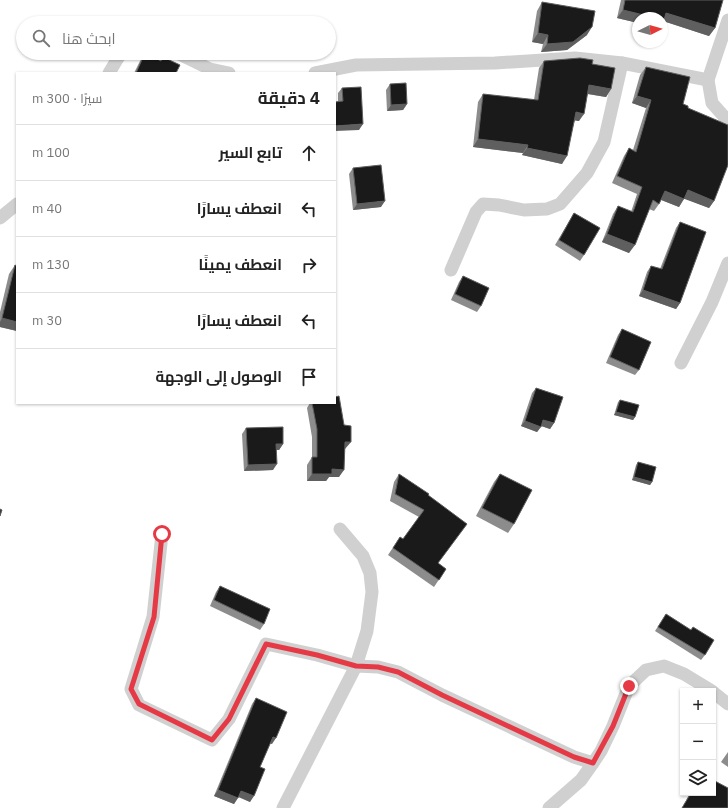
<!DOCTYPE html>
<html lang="ar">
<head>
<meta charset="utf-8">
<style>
  :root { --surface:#fff; --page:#f6f6f6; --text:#222; --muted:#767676; --line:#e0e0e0 }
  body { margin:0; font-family:"IBM Plex Sans",Cairo,sans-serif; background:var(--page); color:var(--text); direction:rtl }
  .controls { position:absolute; right:12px; bottom:12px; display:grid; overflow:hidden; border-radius:0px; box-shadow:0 1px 3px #0004 }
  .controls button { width:36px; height:36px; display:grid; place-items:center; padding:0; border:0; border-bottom:1px solid var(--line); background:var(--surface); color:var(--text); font:20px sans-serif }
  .compass { position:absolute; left:632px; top:12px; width:36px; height:36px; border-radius:50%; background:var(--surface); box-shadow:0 1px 3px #0004; rotate:85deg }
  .stop { position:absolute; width:12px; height:12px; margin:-9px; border:3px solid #e63946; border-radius:50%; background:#fff }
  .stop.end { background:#e63946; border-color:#fff; box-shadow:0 1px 4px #0008 }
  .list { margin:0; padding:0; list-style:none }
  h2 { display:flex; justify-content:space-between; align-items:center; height:52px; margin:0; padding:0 16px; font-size:17px }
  h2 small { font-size:13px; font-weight:400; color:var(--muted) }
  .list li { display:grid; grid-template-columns:26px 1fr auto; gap:12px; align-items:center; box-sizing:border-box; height:56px; padding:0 16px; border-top:1px solid var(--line) }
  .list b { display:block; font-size:15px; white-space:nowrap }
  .list em { font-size:13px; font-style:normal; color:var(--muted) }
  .icon { flex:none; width:22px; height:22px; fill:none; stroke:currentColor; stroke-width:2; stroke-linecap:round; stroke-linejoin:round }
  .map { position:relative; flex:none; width:728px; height:808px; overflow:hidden; direction:ltr }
  .search { position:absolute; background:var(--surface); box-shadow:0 1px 3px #0004; left:16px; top:16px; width:320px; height:44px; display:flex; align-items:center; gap:10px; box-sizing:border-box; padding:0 14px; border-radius:22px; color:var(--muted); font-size:15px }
  .panel { position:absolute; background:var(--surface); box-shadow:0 1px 3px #0004; left:16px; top:72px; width:320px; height:332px; border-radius:0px; direction:rtl }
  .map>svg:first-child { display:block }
</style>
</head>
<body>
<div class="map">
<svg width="728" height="808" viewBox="0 0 728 808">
  <rect width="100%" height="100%" fill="#fff"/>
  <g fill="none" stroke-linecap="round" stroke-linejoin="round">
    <g stroke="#d0d0d0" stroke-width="13">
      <path d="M 728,20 L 708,80 L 712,103 L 728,121"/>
      <path d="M 177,53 L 210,69 L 229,73"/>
      <path d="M 109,73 L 121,53"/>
      <path d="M 315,73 L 356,65 L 495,63 L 575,58 L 622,63 L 708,80"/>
      <path d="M 0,218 L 17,204"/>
      <path d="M 451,270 L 476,212 L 483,204 L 499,205 L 524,210 L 547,209 L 560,204 L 587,173 L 604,142 L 622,63"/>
      <path d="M 681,363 L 712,302 L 728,263"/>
      <path d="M 162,534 L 153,617 L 131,689 L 139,705 L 212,740 L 229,719 L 266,644 L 317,655 L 356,666 L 378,667 L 398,672 L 442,695 L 574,757 L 593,763"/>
      <path d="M 713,692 L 728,704"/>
      <path d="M 283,808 L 356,666 L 367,631 L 372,592 L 370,573 L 363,556 L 340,529"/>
      <path d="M 549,808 L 581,780 L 593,763 L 601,751 L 613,726 L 629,686 L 646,670 L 664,666 L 684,674 L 712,691"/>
    </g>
  </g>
  <g fill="#8c8c8c">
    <path d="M 621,0 L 723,0 L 715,28 L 709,36 L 663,21 L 662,23 L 662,18 L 638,18 L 638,23 L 617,18 Z"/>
    <path d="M 542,2 L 587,35 L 567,50 L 541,52 L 543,44 L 532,42 L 537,11 Z"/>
    <path d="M 145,53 L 160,61 L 163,57 L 176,73 L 134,73 L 140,61 Z"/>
    <path d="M 544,61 L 592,64 L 611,89 L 606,97 L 587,94 L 579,121 L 575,120 L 562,164 L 522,155 L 523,153 L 473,147 L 478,102 L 483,94 L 534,100 L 539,68 Z"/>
    <path d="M 646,67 L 683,104 L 688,108 L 714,201 L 709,208 L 684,198 L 679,207 L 661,200 L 659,204 L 654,211 L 649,209 L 629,253 L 602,242 L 613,214 L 618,206 L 631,212 L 637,194 L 612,183 L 624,156 L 629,148 L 633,150 L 646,108 L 632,103 L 640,75 Z"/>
    <path d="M 390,84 L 407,104 L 403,110 L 387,111 L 386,90 Z"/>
    <path d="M 342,88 L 359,130 L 338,102 L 338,93 Z"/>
    <path d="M 353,168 L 381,207 L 353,210 L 349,174 Z"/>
    <path d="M 574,213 L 584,255 L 580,261 L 555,245 Z"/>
    <path d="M 680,222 L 680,303 L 676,309 L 639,296 L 647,272 L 651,266 L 660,269 L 676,228 Z"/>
    <path d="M 15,265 L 17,266 L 17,331 L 0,327 L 0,312 L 9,274 Z"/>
    <path d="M 463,276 L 481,306 L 477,312 L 451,300 L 459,282 Z"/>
    <path d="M 622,329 L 639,370 L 635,375 L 606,363 L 618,335 Z"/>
    <path d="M 536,388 L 554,423 L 550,429 L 541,426 L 537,432 L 521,426 L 532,393 Z"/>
    <path d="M 620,400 L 635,417 L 633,420 L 614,415 L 618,402 Z"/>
    <path d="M 310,403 L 335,403 L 345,449 L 339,477 L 329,477 L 326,481 L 307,481 L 307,465 L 312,457 L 312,437 L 307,408 Z"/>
    <path d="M 246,428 L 283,444 L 279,450 L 276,450 L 273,470 L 244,471 L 242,434 Z"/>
    <path d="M 638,462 L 652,482 L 650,485 L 632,480 L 636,465 Z"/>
    <path d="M 399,474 L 428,495 L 438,563 L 446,569 L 434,587 L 388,555 L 400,537 L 403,539 L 419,517 L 390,501 L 394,482 Z"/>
    <path d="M 500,474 L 514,524 L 508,533 L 476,516 L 494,482 Z"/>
    <path d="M 220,586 L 264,624 L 260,630 L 210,606 L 216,592 Z"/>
    <path d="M 666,614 L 705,655 L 701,660 L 655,631 Z"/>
    <path d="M 256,698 L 272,744 L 270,743 L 260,767 L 250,802 L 238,797 L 234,804 L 214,796 L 252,704 Z"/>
    <path d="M 728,752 L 728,767 L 721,762 Z"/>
    <path d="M 690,793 L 713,793 L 728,808 L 682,808 Z"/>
  </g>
  <g fill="#5f5f5f">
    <path d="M 623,10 L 656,18 L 638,18 L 638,23 L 617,18 Z"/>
    <path d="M 666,13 L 715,28 L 709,36 L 663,21 L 662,23 L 662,18 Z"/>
    <path d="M 592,27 L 587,35 L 567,50 L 541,52 L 547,44 Z"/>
    <path d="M 538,33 L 548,35 L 543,44 L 532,42 Z"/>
    <path d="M 589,85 L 611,89 L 606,97 L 583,93 Z"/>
    <path d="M 637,96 L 651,100 L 646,108 L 632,103 Z"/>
    <path d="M 407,104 L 403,110 L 387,111 L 391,105 Z"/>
    <path d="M 576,112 L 584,114 L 579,121 L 571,120 Z"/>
    <path d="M 363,124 L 359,130 L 335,131 L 335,126 Z"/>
    <path d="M 478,139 L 528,145 L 523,153 L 473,147 Z"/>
    <path d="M 527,148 L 567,156 L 562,164 L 522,155 Z"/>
    <path d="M 688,190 L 714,201 L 709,208 L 682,198 Z"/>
    <path d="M 665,191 L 684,199 L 679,207 L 659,199 Z"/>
    <path d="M 385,201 L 381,207 L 353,210 L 357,204 Z"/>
    <path d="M 607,234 L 635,245 L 629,253 L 602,242 Z"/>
    <path d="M 643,290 L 680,303 L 676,309 L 639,296 Z"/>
    <path d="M 2,318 L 17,322 L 17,331 L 0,327 L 0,322 Z"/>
    <path d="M 616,412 L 635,417 L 633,420 L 614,415 Z"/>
    <path d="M 543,420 L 554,423 L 550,429 L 539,425 Z"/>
    <path d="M 525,421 L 541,427 L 537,432 L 521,426 Z"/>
    <path d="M 345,442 L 351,442 L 345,449 L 339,449 Z"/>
    <path d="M 276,444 L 283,444 L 279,450 L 272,450 Z"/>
    <path d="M 277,464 L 273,470 L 244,471 L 248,465 Z"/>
    <path d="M 332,469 L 344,470 L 339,477 L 329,477 L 326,481 L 307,481 L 312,474 Z"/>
    <path d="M 634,477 L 652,482 L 650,485 L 632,480 Z"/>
    <path d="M 273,737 L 276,738 L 272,744 L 269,743 Z"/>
    <path d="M 218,790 L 238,798 L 234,804 L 214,796 Z"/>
    <path d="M 241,791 L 254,796 L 250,802 L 237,796 Z"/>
  </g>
  <g fill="#1a1a1a" stroke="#5f5f5f">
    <path d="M 625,0 L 723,0 L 715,28 L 666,13 L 664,20 L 662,19 L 662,18 L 656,18 L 623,10 Z"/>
    <path d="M 542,2 L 595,11 L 592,27 L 573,42 L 547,44 L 548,35 L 538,33 Z"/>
    <path d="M 145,53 L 161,61 L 163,57 L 180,65 L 176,73 L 136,73 Z"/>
    <path d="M 580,58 L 593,60 L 592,64 L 615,68 L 611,89 L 589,85 L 584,114 L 576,112 L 567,156 L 527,148 L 528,145 L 478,139 L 483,94 L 538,100 L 544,61 Z"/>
    <path d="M 646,67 L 690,77 L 683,104 L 688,106 L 688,108 L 728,125 L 728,165 L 714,201 L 688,190 L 684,199 L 665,191 L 659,204 L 653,200 L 635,245 L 607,234 L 618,206 L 633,212 L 642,187 L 617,176 L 629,148 L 636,152 L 651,100 L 637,96 Z"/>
    <path d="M 406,83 L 407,104 L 391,105 L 390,84 Z"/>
    <path d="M 361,87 L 363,124 L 335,126 L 335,102 L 343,101 L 342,88 Z"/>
    <path d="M 381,165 L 385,201 L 357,204 L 353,168 Z"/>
    <path d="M 574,213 L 600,228 L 584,255 L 559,240 Z"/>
    <path d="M 680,222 L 706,232 L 680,303 L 643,290 L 651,266 L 662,269 Z"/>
    <path d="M 15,265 L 17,266 L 17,322 L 2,318 Z"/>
    <path d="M 463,276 L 489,288 L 481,306 L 455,294 Z"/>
    <path d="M 622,329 L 651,342 L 639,370 L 610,357 Z"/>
    <path d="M 536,388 L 563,397 L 554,423 L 543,420 L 541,427 L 525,421 Z"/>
    <path d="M 339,396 L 344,425 L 351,426 L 351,442 L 345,442 L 344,470 L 332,469 L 332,474 L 312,474 L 312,457 L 317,457 L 317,429 L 312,403 L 335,403 L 335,397 Z"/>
    <path d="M 620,400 L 639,405 L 635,417 L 616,412 Z"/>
    <path d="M 283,427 L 283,444 L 276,444 L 277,464 L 248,465 L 246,428 Z"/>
    <path d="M 638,462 L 656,467 L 652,482 L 634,477 Z"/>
    <path d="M 399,474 L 429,494 L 428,495 L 467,524 L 438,563 L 446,569 L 439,580 L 393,548 L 400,537 L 403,539 L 424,510 L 395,494 Z"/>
    <path d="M 500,474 L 532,490 L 514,524 L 482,508 Z"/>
    <path d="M 0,509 L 2,510 L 0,516 Z"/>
    <path d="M 220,586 L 270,609 L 264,624 L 214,600 Z"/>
    <path d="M 666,614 L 691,630 L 693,627 L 714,640 L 705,655 L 658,627 Z"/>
    <path d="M 256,698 L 287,712 L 276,738 L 273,737 L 260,767 L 265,769 L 254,796 L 241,791 L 238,798 L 218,790 Z"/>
    <path d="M 713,780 L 728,788 L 728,808 L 682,808 L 691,793 L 713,793 Z"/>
  </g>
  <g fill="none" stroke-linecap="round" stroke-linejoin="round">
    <path stroke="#e63946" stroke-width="5" d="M 162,534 L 154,617 L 131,689 L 139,704 L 212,740 L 229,719 L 266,644 L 317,655 L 356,666 L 378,667 L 398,672 L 442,695 L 574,757 L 593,763 L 613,726 L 629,686"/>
  </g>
</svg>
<div class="controls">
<button>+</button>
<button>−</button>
<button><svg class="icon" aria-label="layers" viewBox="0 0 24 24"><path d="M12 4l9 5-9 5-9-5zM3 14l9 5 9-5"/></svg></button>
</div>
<svg class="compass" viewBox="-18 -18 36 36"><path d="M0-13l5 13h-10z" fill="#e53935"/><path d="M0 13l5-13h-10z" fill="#767676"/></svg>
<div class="stop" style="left:162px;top:534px"></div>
<div class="stop end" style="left:629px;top:686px"></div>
<div class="search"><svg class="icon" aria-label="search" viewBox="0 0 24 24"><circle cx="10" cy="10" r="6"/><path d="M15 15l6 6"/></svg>ابحث هنا</div>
<section class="panel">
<h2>4 دقيقة<small>سيرًا · 300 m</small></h2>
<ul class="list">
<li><svg class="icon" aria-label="ahead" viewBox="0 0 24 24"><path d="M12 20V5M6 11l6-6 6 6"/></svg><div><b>تابع السير</b></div><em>100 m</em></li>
<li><svg class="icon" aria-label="left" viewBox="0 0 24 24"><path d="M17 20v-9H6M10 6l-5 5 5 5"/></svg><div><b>انعطف يسارًا</b></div><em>40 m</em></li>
<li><svg class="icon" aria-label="right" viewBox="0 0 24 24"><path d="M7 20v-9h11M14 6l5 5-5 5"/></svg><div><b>انعطف يمينًا</b></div><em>130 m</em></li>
<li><svg class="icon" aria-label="left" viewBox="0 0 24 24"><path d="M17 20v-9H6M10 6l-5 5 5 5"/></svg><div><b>انعطف يسارًا</b></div><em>30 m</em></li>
<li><svg class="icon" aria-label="arrive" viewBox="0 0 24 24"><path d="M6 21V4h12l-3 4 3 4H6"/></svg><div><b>الوصول إلى الوجهة</b></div></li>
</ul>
</section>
</div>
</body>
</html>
